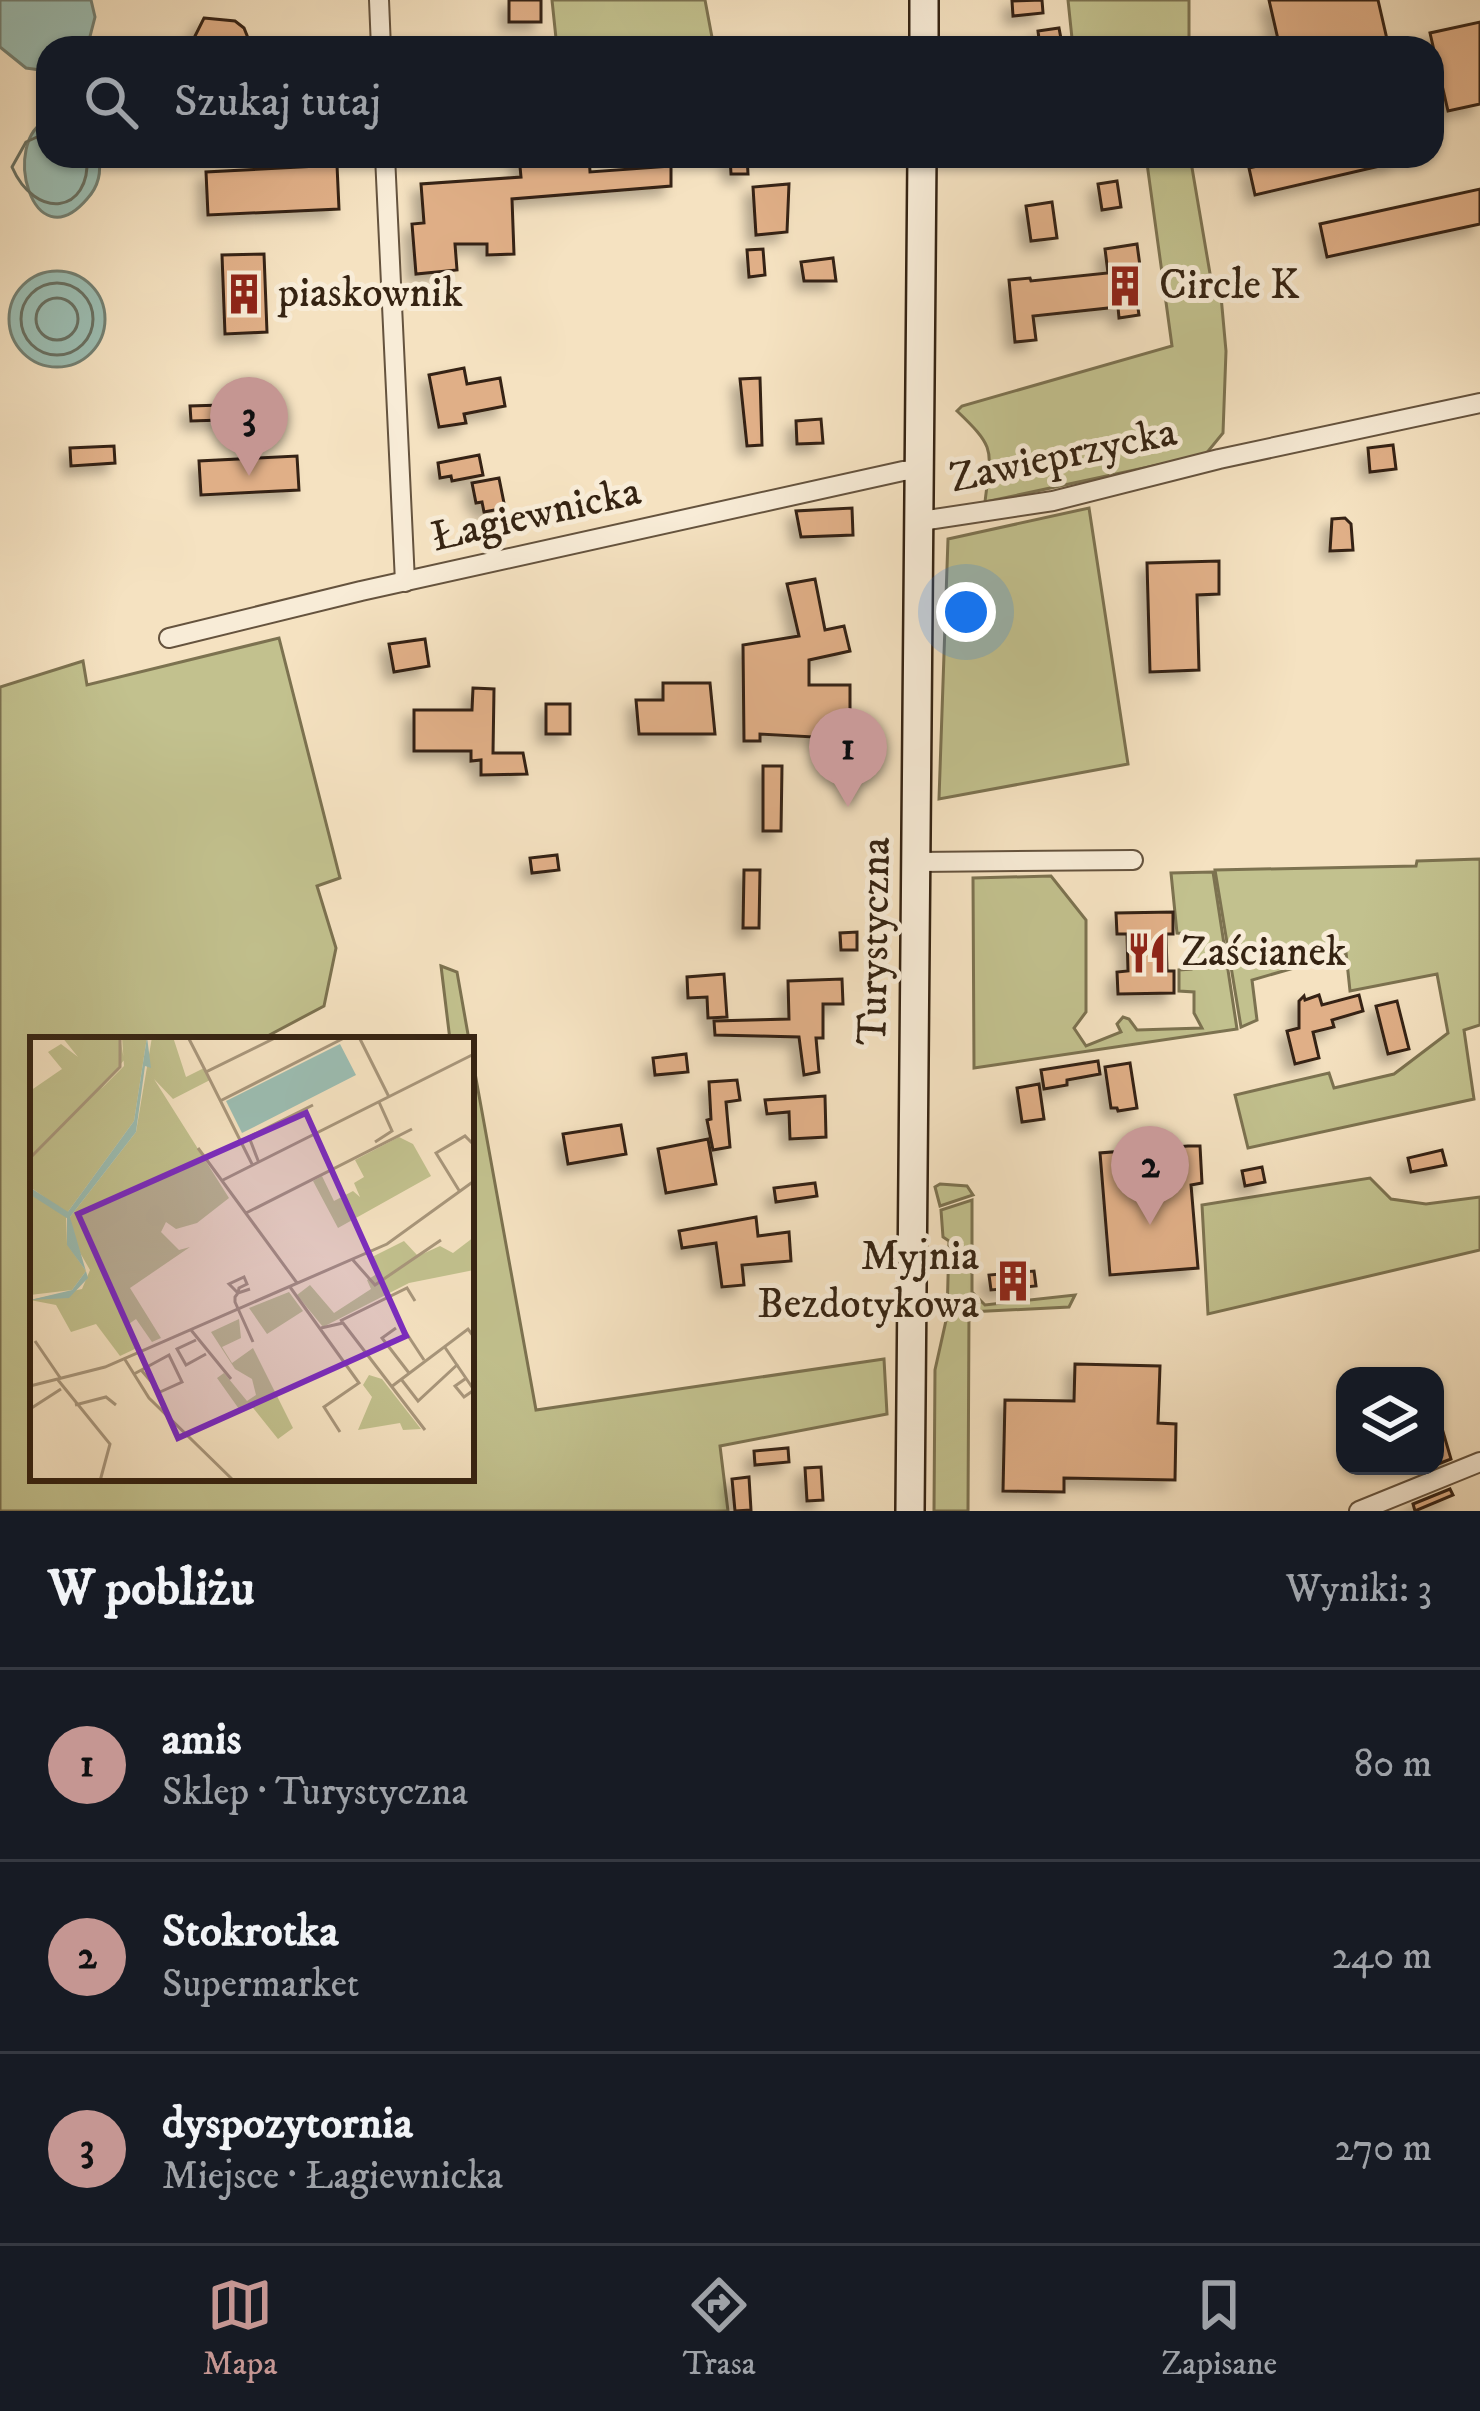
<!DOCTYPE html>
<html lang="pl">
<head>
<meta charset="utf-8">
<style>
  :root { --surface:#171b24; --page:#242831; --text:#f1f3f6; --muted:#9ea1a6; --line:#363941; --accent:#c59692 }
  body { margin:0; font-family:"IM FELL DW Pica",serif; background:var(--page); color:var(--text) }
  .controls { position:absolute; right:36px; bottom:36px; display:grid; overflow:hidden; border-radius:24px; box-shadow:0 3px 9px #0004 }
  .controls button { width:108px; height:108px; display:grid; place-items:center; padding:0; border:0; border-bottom:3px solid var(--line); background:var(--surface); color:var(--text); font:60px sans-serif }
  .you { position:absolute; left:966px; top:612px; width:42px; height:42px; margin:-30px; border:9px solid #fff; border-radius:50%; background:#1a73e8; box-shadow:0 0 0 18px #1a73e833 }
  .badge { display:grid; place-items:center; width:78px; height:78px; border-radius:50%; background:var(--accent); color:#111; font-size:39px; font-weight:700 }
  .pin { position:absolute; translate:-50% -99px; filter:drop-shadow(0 3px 6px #0008) }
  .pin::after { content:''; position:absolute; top:63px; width:42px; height:36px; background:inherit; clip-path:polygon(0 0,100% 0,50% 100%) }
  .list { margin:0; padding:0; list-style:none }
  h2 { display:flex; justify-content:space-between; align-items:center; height:156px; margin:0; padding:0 48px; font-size:51px }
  h2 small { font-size:39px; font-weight:400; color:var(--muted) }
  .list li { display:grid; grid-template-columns:78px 1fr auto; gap:36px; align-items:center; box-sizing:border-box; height:192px; padding:0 48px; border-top:3px solid var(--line) }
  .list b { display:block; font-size:45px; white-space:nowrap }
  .list p { margin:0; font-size:39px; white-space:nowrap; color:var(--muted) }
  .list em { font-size:39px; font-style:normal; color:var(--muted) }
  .icon { flex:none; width:66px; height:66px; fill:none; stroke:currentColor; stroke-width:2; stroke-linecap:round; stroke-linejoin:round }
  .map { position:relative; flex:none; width:1480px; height:1511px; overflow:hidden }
  .search { position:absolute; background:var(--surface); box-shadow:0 3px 9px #0004; left:36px; right:36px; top:36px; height:132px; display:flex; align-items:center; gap:30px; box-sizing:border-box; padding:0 42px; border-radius:36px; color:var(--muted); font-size:45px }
  .sheet { height:732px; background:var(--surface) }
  nav { display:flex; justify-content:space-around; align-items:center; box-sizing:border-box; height:168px; border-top:3px solid var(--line); background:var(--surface); font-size:33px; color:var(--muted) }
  nav a { display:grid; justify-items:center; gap:6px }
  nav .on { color:var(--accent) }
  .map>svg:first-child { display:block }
</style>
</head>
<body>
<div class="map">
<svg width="1480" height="1511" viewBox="0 0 1480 1511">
  <defs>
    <filter id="shadow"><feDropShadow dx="-8" dy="8" stdDeviation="6" flood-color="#0004"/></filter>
  </defs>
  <rect width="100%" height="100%" fill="#f5e2c1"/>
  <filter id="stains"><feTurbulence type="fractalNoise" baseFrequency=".00167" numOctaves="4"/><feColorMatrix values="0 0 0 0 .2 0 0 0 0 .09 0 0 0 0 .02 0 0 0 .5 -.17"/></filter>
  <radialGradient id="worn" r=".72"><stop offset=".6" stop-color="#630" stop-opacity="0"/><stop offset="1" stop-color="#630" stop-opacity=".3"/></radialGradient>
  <g fill="#c2c18e" stroke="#7c7250" stroke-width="3">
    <path d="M 552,0 L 705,0 L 714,48 L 557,48 Z"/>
    <path d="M 1068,0 L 1189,0 L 1189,48 L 1073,48 Z"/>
    <path d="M 1146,156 L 1190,156 L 1214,297 L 1221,296 L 1226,351 L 1223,433 L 1205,455 L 985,502 C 991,450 997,449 957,411 L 962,406 L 1172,346 Z"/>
    <path d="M 1089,508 L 1128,764 L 939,799 L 948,539 Z"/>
    <path d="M 279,638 L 340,878 L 317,886 L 336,948 L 324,1006 L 260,1040 L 33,1040 L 33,1478 L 471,1478 L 471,1051 L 536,1410 L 884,1359 L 887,1414 L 720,1446 L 728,1511 L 0,1511 L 0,687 L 83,661 L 87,685 Z"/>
    <path d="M 1480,859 L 1480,1025 L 1464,1030 L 1474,1099 L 1248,1148 L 1235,1095 L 1329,1073 L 1334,1088 L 1394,1074 L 1448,1033 L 1437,974 L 1350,991 L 1346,953 L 1252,980 L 1257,1020 L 1241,1027 L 1215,870 L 1416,866 L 1417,861 Z"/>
    <path d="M 1213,872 L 1237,1029 L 974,1068 L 973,878 L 1051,876 L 1086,920 L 1086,1012 L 1074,1028 L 1086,1046 L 1121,1032 L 1117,1024 L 1123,1017 L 1129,1019 L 1137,1030 L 1202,1028 L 1194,1013 L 1194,992 L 1179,991 L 1179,970 L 1191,969 L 1190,934 L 1177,933 L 1171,873 Z"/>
    <path d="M 441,966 L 457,972 L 469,1040 L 450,1040 Z"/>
    <path d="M 1370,1178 L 1391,1199 L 1426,1204 L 1480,1197 L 1480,1250 L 1208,1314 L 1202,1205 Z"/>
    <path d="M 940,1184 L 967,1186 L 973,1195 L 940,1206 L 935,1187 Z"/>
    <path d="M 972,1200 L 972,1292 L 985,1305 L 1075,1295 L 1069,1307 L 969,1312 L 968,1511 L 934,1511 L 935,1370 L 947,1316 L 949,1241 L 943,1237 L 941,1210 Z"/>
  </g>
  <g fill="#9cbeb3" stroke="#738073" stroke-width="3">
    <path d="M 0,0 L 91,0 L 95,17 L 87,48 L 48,48 L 48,71 L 26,68 L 0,47 Z"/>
    <path d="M 48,120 L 48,156 L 98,156 C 102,172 98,187 87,199 C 32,263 0,139 48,120 Z"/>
    <circle cx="57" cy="319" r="48"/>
  </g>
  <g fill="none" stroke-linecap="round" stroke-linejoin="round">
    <g stroke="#687062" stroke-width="3">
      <path d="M 48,132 L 26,142 L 12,167 C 35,220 91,215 87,156"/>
      <circle cx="57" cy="319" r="36"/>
      <circle cx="57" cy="319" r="21"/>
    </g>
  </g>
  <g fill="#e0af87" stroke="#352312" stroke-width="3" filter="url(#shadow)">
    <rect x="509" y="0" width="32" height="22"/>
    <path d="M 1042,0 L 1043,13 L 1013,16 L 1012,1 Z"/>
    <path d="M 1269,0 L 1378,0 L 1389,48 L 1280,48 Z"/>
    <path d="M 204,18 L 235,21 L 244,28 L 252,48 L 189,48 Z"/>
    <path d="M 1480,22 L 1480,104 L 1448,111 L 1430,33 Z"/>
    <path d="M 1059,28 L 1062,44 L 1040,47 L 1038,31 Z"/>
    <path d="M 519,156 L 589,156 L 590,172 L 671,166 L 671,186 L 512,199 L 514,254 L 487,255 L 487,244 L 455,244 L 457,270 L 416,274 L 412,224 L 424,223 L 421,184 L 521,177 Z"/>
    <path d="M 730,156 L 747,156 L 748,174 L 731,174 Z"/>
    <path d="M 1300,156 L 1397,156 L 1397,162 L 1255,195 L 1249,168 Z"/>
    <path d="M 337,165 L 339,209 L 208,215 L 206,172 Z"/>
    <path d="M 1117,181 L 1121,207 L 1102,210 L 1098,184 Z"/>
    <path d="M 789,184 L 787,232 L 756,235 L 753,187 Z"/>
    <path d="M 1480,189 L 1480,224 L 1327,257 L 1320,224 Z"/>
    <path d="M 1052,202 L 1057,238 L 1031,241 L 1026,206 Z"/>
    <path d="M 1137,244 L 1140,266 L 1132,267 L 1139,315 L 1119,318 L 1118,307 L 1033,316 L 1036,340 L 1015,342 L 1009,280 L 1030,278 L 1031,281 L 1108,273 L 1105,249 Z"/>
    <path d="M 763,249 L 765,275 L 749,277 L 747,250 Z"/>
    <path d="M 264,254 L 267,332 L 225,334 L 222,255 Z"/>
    <path d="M 833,258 L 836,281 L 804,281 L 801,262 Z"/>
    <path d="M 464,368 L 467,384 L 500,378 L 505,406 L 464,414 L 466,423 L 439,427 L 429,375 Z"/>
    <path d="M 760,378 L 762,445 L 747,446 L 740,379 Z"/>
    <path d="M 222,405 L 222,420 L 191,421 L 190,406 Z"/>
    <path d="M 821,419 L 823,443 L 797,444 L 796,421 Z"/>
    <path d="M 1393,445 L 1396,469 L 1370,472 L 1368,448 Z"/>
    <path d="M 114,446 L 115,463 L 71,466 L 70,448 Z"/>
    <path d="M 479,455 L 483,475 L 452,481 L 451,476 L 440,478 L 438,463 Z"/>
    <path d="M 297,456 L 299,490 L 201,495 L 199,461 Z"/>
    <path d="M 499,478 L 505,508 L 484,512 L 482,502 L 476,503 L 472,483 Z"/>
    <path d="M 852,508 L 853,535 L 801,537 L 796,511 Z"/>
    <path d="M 1345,518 L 1351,524 L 1353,550 L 1330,551 L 1332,519 Z"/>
    <path d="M 1219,561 L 1219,594 L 1197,595 L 1199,670 L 1150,672 L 1147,563 Z"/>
    <path d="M 815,579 L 825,630 L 844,626 L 850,651 L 809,660 L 809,685 L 850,685 L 850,739 L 760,734 L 760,741 L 744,741 L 743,645 L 799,636 L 787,584 Z"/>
    <path d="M 425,639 L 429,666 L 394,672 L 389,644 Z"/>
    <path d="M 663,683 L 710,683 L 715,734 L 639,734 L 636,700 L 663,700 Z"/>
    <path d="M 473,688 L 494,689 L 493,753 L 523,753 L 527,774 L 481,775 L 481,760 L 471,761 L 471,751 L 414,751 L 414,710 L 472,710 Z"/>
    <rect x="546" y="704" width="24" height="30"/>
    <path d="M 763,766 L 782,766 L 781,831 L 763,831 Z"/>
    <path d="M 557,855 L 559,870 L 532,873 L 530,858 Z"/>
    <path d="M 744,870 L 760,870 L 759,928 L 743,928 Z"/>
    <path d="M 1173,912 L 1173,934 L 1166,934 L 1167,971 L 1174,971 L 1174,993 L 1118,994 L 1117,972 L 1128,971 L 1127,934 L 1117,934 L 1116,913 Z"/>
    <path d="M 857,932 L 857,950 L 841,950 L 840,933 Z"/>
    <path d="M 724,974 L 727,1017 L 708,1018 L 707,997 L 688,998 L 687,977 Z"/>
    <path d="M 842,979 L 843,1004 L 823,1004 L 823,1038 L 816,1038 L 819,1072 L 804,1075 L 799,1037 L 715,1035 L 714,1021 L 789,1019 L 788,981 Z"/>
    <path d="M 1319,995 L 1322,1005 L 1359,995 L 1363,1011 L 1332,1020 L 1334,1027 L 1313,1032 L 1319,1058 L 1295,1064 L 1287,1031 L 1299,1028 L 1299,1001 L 1304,996 L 1305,1000 Z"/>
    <path d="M 1397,1001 L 1409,1049 L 1388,1054 L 1376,1006 Z"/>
    <path d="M 686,1054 L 688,1072 L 655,1075 L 653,1058 Z"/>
    <path d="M 1098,1061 L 1100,1074 L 1067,1080 L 1067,1085 L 1044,1089 L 1041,1070 Z"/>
    <path d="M 1130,1063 L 1137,1108 L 1118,1111 L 1117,1108 L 1111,1108 L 1105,1067 Z"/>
    <path d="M 737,1080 L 740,1100 L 726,1102 L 730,1147 L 713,1150 L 707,1120 L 711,1119 L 709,1082 Z"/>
    <path d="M 1039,1084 L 1044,1119 L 1022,1122 L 1017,1088 Z"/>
    <path d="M 825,1096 L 826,1137 L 790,1139 L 789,1112 L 767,1114 L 765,1100 Z"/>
    <path d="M 621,1125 L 626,1154 L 568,1164 L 563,1134 Z"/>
    <path d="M 708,1139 L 716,1184 L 666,1193 L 658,1149 Z"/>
    <path d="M 1188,1146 L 1200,1146 L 1202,1183 L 1191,1185 L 1198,1268 L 1110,1275 L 1100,1153 Z"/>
    <path d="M 1442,1150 L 1446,1165 L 1411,1172 L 1408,1158 Z"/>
    <path d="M 1262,1167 L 1265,1182 L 1245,1186 L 1242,1171 Z"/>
    <path d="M 815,1183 L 817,1196 L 776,1202 L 774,1188 Z"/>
    <path d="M 756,1217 L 758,1236 L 789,1232 L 791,1261 L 742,1265 L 744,1285 L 722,1287 L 716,1243 L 682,1248 L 679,1231 Z"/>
    <path d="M 1034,1271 L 1036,1286 L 991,1290 L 989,1275 Z"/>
    <path d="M 1075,1364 L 1160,1366 L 1158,1423 L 1176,1424 L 1175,1480 L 1064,1478 L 1064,1492 L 1003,1491 L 1005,1400 L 1074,1401 Z"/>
    <path d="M 1439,1418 L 1451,1459 L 1438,1464 L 1435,1419 Z"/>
    <path d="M 788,1448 L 789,1462 L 755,1465 L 754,1451 Z"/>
    <path d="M 821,1467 L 823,1500 L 807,1501 L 805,1468 Z"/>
    <path d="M 749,1477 L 751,1510 L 735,1511 L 732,1479 Z"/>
    <path d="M 1450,1489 L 1453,1495 L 1415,1511 L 1413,1504 Z"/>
  </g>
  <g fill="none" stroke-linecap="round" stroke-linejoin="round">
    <g stroke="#65533e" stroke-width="22">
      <g id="minor">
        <path d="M 379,0 L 381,48"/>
        <path d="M 385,156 L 405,582"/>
        <path d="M 921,521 L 1053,501 L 1219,459 L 1480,403"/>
        <path d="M 169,638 L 361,591 L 903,471 L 921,470"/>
        <path d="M 918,862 L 1133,860"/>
        <path d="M 1359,1511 L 1480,1462"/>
      </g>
    </g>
    <g stroke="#352312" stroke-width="32">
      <g id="secondary">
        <path d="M 924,48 L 924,0"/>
        <path d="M 910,1511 L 922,156"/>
      </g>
    </g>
    <use href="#minor" stroke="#f8ecd7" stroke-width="18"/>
    <use href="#secondary" stroke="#f8ecd7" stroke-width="27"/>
  </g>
  <defs>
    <g id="building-bare" transform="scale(3.24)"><path d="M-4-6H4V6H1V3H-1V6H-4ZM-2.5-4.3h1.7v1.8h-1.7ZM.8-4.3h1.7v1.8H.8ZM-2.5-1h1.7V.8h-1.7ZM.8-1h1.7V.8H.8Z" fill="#8f2418" stroke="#f8ecd7" stroke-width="2.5" paint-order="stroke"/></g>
    <g id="restaurant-bare" transform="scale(3.24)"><path d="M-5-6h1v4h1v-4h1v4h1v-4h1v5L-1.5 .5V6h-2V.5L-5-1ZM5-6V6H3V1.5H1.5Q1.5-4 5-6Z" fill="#8f2418" stroke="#f8ecd7" stroke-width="2.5" paint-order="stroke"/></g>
  </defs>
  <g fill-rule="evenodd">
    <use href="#building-bare" x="1125" y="286"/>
    <use href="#building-bare" x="244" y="294"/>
    <use href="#restaurant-bare" x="1147" y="953"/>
    <use href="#building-bare" x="1013" y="1281"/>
  </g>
  <g text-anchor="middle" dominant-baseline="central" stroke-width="10" stroke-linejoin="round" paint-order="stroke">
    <g font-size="42" fill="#352312" stroke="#f8ecd7" text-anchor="start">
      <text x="1159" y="286">Circle K</text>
      <text x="278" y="294">piaskownik</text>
      <text x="1181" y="953">Zaścianek</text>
      <text x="979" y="1257" text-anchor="end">Myjnia<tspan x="979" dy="48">Bezdotykowa</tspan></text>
    </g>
    <g font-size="42" fill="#352312" stroke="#f8ecd7">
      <text transform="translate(1063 456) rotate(-12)">Zawieprzycka</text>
      <text transform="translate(536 515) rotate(-13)">Łagiewnicka</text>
      <text transform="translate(875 941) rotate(-89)">Turystyczna</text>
    </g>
  </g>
  <g transform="translate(30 1037)">
    <rect width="444" height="444" fill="#f5e2c1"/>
    <path d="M 32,0 L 90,0 L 94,23 L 71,52 L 94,29 L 92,0 L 117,0 L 104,84 L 37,176 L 0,150 L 0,54 L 32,32 L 18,15 L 31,7 L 48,20 ZM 122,0 L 143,0 L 156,40 L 174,31 L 180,43 L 143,62 L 124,42 L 199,161 L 167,186 L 146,192 L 136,185 L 131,195 L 149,213 L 160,210 L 100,251 L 131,301 L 122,305 L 106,282 L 96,289 L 109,310 L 90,319 L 66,287 L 41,295 L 26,268 L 0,263 L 52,252 L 60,233 L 41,200 L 40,180 L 106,95 ZM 369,100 L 383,107 L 401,139 L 308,191 L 283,144 L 292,139 L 304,164 L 323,154 L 330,160 L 324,146 L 334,140 L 325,123 ZM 0,157 L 36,179 L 37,207 L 56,234 L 42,253 L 0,258 ZM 444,200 L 444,233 L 379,246 L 293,290 L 267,258 L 280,248 L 304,276 L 341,252 L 337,243 L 350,235 L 342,220 L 374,204 L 388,219 L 410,209 L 423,216 ZM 259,255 L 273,274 L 237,297 L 219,271 ZM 209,282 L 211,301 L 192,310 L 202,326 L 223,311 L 263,391 L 248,402 L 220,367 L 209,372 L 187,341 L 194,336 L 217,364 L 226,358 L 222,342 L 205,332 L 181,295 ZM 339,338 L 352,342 L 391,392 L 373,393 L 370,386 L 328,393 L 342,360 L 333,348 Z" fill="#c2c18e"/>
    <path d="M 117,0 L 121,31 L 115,29 L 106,95 L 40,180 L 58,241 L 39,261 L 0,263 L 42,253 L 56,234 L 37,208 L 37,176 L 104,84 ZM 310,7 L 326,38 L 212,96 L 196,64 Z" fill="#9cbeb3"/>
    <path fill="none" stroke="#9cbeb3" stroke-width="6" d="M 0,154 L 39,179"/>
    <path fill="none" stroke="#a8967b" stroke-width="3" d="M 158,0 L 176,35M 329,0 L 359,60M 190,64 L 316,0M 345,105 L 362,94 L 349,65M 168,111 L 267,246M 0,121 L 90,30 L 90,0M 229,126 L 219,100 L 283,68M 223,129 L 176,35 L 247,0M 191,144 L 444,17M 430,155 L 406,116 L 435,99 L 444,108M 216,176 L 382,92M 322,222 L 345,248 L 411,203M 260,250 L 329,346 L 294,370 L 310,395M 220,252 L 208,256 L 199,247 L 214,240 L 217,247 L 209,251 L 208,256 L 205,260 L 205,265 L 223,305M 310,284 L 377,251 L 385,264M 371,288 L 394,323M 291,291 L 313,286 L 395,393M 366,291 L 352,301 L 379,336M 161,293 L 201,342M 166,303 L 147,312 L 156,328 L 176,317M 5,304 L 31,342M 414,309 L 444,353 L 434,360 L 425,349 L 435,342M 94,321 L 119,361 L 204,444M 104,337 L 139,318 L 152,345 L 130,355 L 112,334M 371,342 L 388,364 L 428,327M 28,343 L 80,407 L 70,444M 0,349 L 75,330 L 357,207 L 444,144M 361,350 L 438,292 L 444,300M 45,368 L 76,360 L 86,368M 0,372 L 31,352"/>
    <path fill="#7b2cbf" fill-opacity="0.15" stroke="#7b2cbf" stroke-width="6" d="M 276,76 L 376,299 L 148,401 L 48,177 Z"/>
    <rect width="444" height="444" fill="none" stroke="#352312" stroke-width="6"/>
  </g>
  <rect width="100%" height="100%" filter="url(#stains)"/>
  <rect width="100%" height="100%" fill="url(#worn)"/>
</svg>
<div class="controls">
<button><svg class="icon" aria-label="layers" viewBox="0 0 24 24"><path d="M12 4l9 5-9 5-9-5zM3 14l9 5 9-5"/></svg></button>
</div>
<div class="you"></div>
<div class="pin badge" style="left:848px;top:807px">1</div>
<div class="pin badge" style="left:1150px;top:1225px">2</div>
<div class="pin badge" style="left:249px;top:476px">3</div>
<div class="search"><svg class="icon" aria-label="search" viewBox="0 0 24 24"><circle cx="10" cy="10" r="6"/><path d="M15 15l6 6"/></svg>Szukaj tutaj</div>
</div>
<section class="sheet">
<h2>W pobliżu<small>Wyniki: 3</small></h2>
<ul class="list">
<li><span class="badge">1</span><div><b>amis</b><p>Sklep · Turystyczna</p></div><em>80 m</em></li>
<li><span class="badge">2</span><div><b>Stokrotka</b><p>Supermarket</p></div><em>240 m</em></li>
<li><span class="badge">3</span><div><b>dyspozytornia</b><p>Miejsce · Łagiewnicka</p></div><em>270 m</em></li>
</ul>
</section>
<nav>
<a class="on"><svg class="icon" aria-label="map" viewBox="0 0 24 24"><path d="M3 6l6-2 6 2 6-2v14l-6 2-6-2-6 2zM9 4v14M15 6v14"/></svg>Mapa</a>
<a><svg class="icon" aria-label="directions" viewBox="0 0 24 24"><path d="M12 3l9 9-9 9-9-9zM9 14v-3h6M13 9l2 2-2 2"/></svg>Trasa</a>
<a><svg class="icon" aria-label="saved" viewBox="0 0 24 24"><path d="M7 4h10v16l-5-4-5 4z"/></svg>Zapisane</a>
</nav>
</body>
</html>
